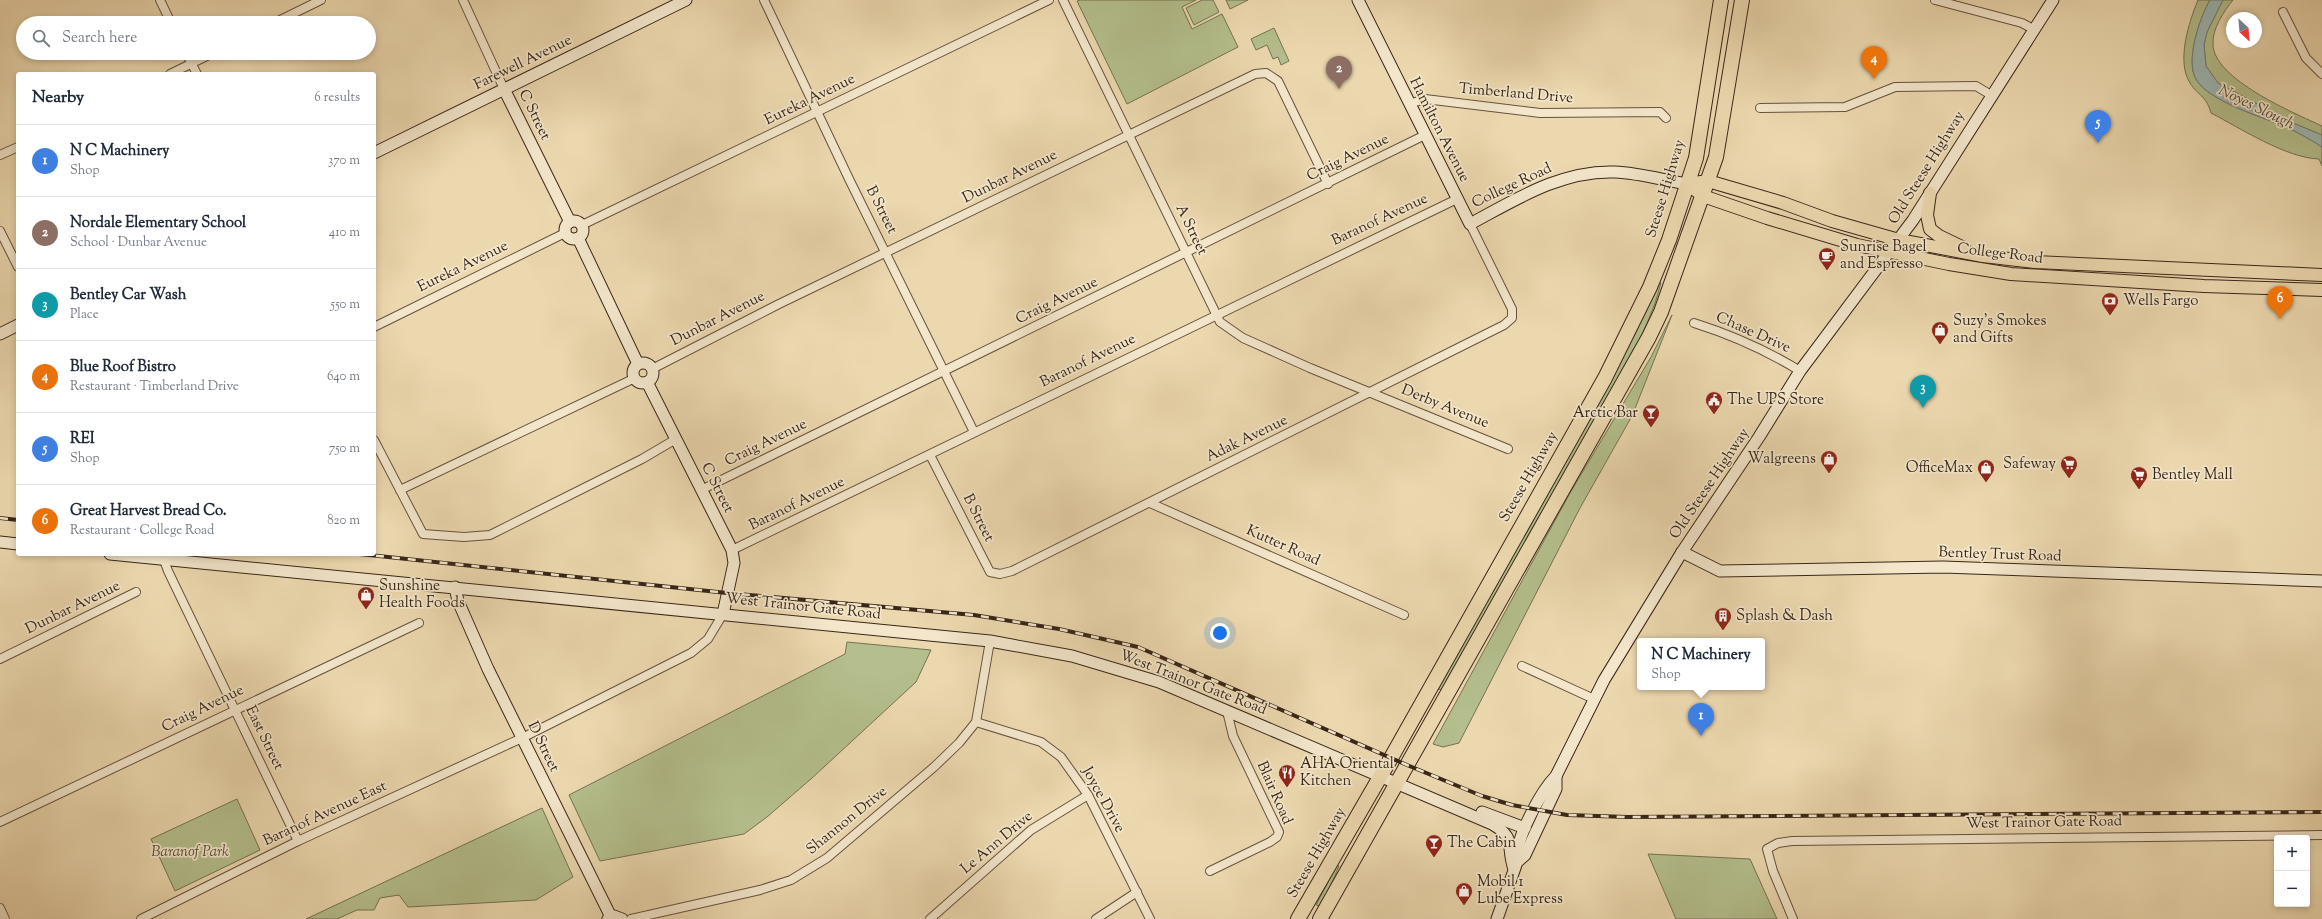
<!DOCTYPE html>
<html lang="en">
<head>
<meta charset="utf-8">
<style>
  :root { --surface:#fff; --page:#f6f6f7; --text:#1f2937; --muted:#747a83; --line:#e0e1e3; --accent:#8f2418 }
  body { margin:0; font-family:"Sorts Mill Goudy",serif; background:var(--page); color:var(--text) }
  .controls { position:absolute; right:12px; bottom:12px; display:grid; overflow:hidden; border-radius:4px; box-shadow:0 2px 6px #0003 }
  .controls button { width:36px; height:36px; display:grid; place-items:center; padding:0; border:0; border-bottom:1px solid var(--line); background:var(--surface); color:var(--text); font:20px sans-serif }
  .compass { position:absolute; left:2226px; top:12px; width:36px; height:36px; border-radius:50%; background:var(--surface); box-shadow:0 2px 6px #0003; rotate:154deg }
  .you { position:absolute; left:1220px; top:633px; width:14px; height:14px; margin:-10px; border:3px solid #fff; border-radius:50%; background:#1a73e8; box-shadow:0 0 0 6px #1a73e833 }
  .badge { display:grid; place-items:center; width:26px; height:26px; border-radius:50%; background:var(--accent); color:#fff; font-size:13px; font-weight:700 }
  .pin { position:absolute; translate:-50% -33px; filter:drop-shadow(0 1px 2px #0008) }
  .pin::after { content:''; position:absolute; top:21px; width:14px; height:12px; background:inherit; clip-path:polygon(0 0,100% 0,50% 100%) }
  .popup { position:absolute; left:1637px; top:638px; width:128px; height:52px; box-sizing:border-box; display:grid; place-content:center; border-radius:4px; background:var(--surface); filter:drop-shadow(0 1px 3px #0005); font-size:13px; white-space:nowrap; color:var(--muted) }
  .popup b { font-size:15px; color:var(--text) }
  .popup::after { content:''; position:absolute; left:50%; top:100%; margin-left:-8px; border:8px solid transparent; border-top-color:var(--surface) }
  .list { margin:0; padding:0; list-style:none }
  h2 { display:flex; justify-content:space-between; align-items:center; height:52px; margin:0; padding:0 16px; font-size:17px }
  h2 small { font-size:13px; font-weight:400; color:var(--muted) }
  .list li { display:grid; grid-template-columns:26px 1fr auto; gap:12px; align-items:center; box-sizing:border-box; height:72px; padding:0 16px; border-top:1px solid var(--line) }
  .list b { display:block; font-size:15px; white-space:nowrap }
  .list p { margin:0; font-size:13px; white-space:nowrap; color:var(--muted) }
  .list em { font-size:13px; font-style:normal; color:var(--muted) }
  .icon { flex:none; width:22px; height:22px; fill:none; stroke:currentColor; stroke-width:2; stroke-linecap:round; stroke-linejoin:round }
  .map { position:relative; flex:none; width:2322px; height:919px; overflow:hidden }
  .search { position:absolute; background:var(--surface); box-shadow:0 2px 6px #0003; left:16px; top:16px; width:360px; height:44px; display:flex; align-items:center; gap:10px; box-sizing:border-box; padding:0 14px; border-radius:22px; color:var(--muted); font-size:15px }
  .panel { position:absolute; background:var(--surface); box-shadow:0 2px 6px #0003; left:16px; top:72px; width:360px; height:484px; border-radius:4px }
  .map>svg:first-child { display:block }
</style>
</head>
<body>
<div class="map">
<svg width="2322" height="919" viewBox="0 0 2322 919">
  <rect width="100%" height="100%" fill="#ecd8af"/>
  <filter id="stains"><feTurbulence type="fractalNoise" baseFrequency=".005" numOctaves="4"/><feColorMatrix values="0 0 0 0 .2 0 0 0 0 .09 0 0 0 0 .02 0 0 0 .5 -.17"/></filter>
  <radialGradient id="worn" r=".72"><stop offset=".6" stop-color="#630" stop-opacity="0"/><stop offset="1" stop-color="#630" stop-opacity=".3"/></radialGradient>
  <g fill="#b4bf8d" stroke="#767253">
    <path d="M 1080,0 L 1196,0 L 1182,7 L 1192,29 L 1222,14 L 1238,47 L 1127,104 L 1077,1 Z"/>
    <path d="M 1202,0 L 1213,0 L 1219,12 L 1194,25 L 1186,8 Z"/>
    <path d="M 1226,0 L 1248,0 L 1230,9 Z"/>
    <path d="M 2198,0 L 2210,0 C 2200,17 2185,61 2196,79 C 2208,101 2262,117 2284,126 C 2297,132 2310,139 2322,147 L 2322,166 L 2319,159 C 2286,158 2240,128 2211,113 C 2206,95 2198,96 2190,83 C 2176,61 2189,22 2198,0 Z"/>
    <path d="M 2223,0 L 2233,0 C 2224,11 2212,29 2213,44 C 2213,79 2294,113 2322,126 L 2322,135 L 2293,123 L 2218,83 L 2206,66 L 2204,45 L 2207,32 Z"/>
    <path d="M 1274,28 L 1289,61 L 1281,65 L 1278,57 L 1273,59 L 1267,45 L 1256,50 L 1251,39 Z"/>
    <path d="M 1659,282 L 1661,283 C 1647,338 1613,385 1586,434 C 1538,520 1491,606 1442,690 L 1438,689 L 1449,665 L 1635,334 Z"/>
    <path d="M 1672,315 L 1632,416 L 1580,508 L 1459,743 L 1443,747 L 1433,744 L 1570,493 L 1651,357 Z"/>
    <path d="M 847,642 L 931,650 L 916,682 L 812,778 L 767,817 L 744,834 L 600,861 L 569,795 L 845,654 Z"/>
    <path d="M 237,799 L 260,850 L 175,891 L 151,839 Z"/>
    <path d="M 542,808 L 573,877 L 536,900 L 408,907 L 399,895 L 380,898 L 374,910 L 357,910 L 337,919 L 306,919 Z"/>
    <path d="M 1648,854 L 1750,859 L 1777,919 L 1676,919 Z"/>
    <path d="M 1337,865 L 1339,866 C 1333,881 1327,894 1319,906 L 1316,905 Z"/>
  </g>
  <path fill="#9cb8b4" stroke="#747e76" d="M 2210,0 L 2223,0 L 2207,32 L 2204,45 L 2206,66 L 2218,83 L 2293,123 L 2322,135 L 2322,147 C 2310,139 2297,132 2284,126 C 2262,117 2208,101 2196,79 C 2185,61 2200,17 2210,0 Z"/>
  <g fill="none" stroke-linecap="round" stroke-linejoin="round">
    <g stroke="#66523e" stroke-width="10">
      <g id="street">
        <path d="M 160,0 L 171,23"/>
        <path d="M 463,0 L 504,89"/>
        <path d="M 764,0 L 850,181 L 974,432"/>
        <path d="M 1063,0 L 1220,322 L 1243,338 L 1310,368 L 1508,449"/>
        <path d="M 1935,0 L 2022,23 L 2033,29"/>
        <path d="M 2283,12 L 2306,58 L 2322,74"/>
        <path d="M 274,23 L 321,0"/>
        <path d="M 186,53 L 197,74"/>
        <path d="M 170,74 L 213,53"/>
        <path d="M 1409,104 L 1425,99 L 1540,113 L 1660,112 L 1666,118"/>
        <path d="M 1760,108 L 1845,107 L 1895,87 L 1976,86 L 1991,95"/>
        <path d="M 0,155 L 18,147"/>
        <path d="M 582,225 L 1049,0"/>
        <path d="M 0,231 L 18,267"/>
        <path d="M 1694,323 C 1732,335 1766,350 1800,371"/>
        <path d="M 374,327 L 565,233"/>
        <path d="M 652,369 L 779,304 L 1255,74 L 1266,73 L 1278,81 L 1328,184"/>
        <path d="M 374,440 L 423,534 L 464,537 L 490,535 L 642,459 L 676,439"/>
        <path d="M 930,455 L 990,572 L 1000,574 L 1012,571 L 1504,325 L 1512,318 L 1512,309 L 1470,224"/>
        <path d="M 400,490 L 635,378"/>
        <path d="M 701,490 L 1425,135"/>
        <path d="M 1150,503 L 1404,615"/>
        <path d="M 732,550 L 1457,199"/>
        <path d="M 164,560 L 168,571 L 298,841"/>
        <path d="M 0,659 L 136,592"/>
        <path d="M 1522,666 L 1594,699"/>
        <path d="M 976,722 L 1041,742 L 1061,757 L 1088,795 L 1150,919"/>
        <path d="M 0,822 L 419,623"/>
        <path d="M 1210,871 L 1270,842 L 1277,837 L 1279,832 L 1233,736 L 1227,711"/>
        <path d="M 0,908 L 5,919"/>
        <path d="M 141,919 L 298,841 L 522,738 L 691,653 L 708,639 L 723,614"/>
        <path d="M 631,919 L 760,890 L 791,880 L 827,858 L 934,767 L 959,743 L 976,722 L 990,641"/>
        <path d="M 930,919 L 1031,830 L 1088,795"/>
        <path d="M 1096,919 L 1137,892"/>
        <path d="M 1793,919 L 1773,871 L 1767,849 L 1778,843 L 1792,841 L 2322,835"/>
      </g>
    </g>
    <g stroke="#392619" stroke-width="13">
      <g id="secondary">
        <path d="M 1358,0 L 1470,224 C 1515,200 1561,170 1615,172 C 1639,173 1663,180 1687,184"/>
        <path d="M 504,89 L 570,222"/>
        <path d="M 374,153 L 686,0"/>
        <circle cx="574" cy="230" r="9"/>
        <path d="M 578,238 L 638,364"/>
        <path d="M 0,334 L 18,325"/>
        <circle cx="643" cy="373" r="10"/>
        <path d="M 647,382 L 732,550 L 734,563 L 723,614"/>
        <path d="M 0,542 L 18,544"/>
        <path d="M 1682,552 L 1720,571 L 1943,567 L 2322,581"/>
        <path d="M 110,554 L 990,641 L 1072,656 L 1159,682 L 1492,824 C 1517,838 1506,847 1514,869"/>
        <path d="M 455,587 L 458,601 L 488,669 L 611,917"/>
        <path d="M 1482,812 L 1525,828"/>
        <path d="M 1517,860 C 1515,839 1541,791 1556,776 L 1604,680 L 1682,552 L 1759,437 L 1800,371 L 1913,220 L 2053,0"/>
        <path d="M 608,919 L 614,916 L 622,919"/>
        <path d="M 1497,919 L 1517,862 L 1525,855 L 1556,789 L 1556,776"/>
      </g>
    </g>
    <g stroke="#392619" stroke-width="14">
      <g id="primary">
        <path d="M 1687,184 L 1703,196 L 1767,218 L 1857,245 L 1949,264 L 2011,274 L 2204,286 L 2322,290"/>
        <path d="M 1687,184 L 1708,181 L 1783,203 L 1832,221 L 1899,240 L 1983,256 L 2035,262 L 2322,275"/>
        <path d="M 1930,193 L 1927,215 L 1930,229 L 1939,236 L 1964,248"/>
      </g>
    </g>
    <g stroke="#392619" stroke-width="16">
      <g id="highway">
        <path d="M 1298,919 L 1391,758 L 1605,378 L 1650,287 L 1669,240 L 1696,158 L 1721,0"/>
        <path d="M 1320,919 L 1649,337 L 1661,312 L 1716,157 L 1742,0"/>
      </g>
    </g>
    <use href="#street" stroke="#f3e6cb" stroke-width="8"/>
    <use href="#secondary" stroke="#f3e6cb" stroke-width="11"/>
    <use href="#primary" stroke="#ecd8af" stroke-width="12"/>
    <use href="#highway" stroke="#ecd8af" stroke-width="14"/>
    <g stroke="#392619" stroke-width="4">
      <g id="rail">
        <path d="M 0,518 L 18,520"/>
        <path d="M 360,554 L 727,593 L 974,615 L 1059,629 L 1138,647 L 1407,765 L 1482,796 L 1512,805 L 1567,815 L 1627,817 L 2322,812"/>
      </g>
    </g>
    <use href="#rail" stroke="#f3e6cb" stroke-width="2.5" stroke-dasharray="8" stroke-linecap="butt"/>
  </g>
  <defs>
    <g id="cafe-pin" transform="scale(0.9)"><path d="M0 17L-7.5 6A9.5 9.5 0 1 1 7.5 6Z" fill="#8f2418" stroke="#f3e6cb"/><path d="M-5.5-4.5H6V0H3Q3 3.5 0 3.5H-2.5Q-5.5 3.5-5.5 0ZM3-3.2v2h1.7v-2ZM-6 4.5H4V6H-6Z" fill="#fff"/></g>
    <g id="bank-pin" transform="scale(0.9)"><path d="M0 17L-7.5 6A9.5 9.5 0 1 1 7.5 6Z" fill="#8f2418" stroke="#f3e6cb"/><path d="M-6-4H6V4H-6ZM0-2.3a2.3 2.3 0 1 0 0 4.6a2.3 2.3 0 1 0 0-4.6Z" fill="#fff"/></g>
    <g id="shop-pin" transform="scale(0.9)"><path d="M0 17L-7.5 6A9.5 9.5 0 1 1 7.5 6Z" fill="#8f2418" stroke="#f3e6cb"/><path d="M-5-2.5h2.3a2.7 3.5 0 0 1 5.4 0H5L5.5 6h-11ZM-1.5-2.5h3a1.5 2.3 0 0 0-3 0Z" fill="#fff"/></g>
    <g id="civic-pin" transform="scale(0.9)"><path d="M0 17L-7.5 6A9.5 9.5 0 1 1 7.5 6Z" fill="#8f2418" stroke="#f3e6cb"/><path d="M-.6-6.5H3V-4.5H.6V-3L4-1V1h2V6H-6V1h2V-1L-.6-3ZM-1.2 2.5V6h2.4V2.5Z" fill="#fff"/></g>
    <g id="bar-pin" transform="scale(0.9)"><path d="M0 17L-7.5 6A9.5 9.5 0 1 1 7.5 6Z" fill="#8f2418" stroke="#f3e6cb"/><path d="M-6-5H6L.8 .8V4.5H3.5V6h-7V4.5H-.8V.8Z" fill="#fff"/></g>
    <g id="supermarket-pin" transform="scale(0.9)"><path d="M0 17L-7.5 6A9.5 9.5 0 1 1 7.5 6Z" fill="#8f2418" stroke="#f3e6cb"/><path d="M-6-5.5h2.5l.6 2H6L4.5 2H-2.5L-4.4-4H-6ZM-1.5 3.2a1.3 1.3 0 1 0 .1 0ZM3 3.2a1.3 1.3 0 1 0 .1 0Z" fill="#fff"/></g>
    <g id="building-pin" transform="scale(0.9)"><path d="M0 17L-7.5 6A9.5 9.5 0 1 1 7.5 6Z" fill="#8f2418" stroke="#f3e6cb"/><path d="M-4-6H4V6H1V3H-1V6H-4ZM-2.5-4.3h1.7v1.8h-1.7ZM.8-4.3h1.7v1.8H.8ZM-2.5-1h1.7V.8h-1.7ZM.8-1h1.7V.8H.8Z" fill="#fff"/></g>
    <g id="restaurant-pin" transform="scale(0.9)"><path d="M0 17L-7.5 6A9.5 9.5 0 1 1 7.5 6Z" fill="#8f2418" stroke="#f3e6cb"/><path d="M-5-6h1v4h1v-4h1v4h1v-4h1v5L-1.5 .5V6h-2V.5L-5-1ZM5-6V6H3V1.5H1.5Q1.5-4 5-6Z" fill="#fff"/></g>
  </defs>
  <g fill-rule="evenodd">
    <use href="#cafe-pin" x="1827" y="256"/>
    <use href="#bank-pin" x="2110" y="301"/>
    <use href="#shop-pin" x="1940" y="330"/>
    <use href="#civic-pin" x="1714" y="400"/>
    <use href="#bar-pin" x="1651" y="413"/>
    <use href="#shop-pin" x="1829" y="459"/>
    <use href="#supermarket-pin" x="2069" y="464"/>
    <use href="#shop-pin" x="1986" y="468"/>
    <use href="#supermarket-pin" x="2139" y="475"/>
    <use href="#shop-pin" x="366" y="595"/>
    <use href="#building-pin" x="1723" y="616"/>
    <use href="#restaurant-pin" x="1287" y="773"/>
    <use href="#bar-pin" x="1434" y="843"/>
    <use href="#shop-pin" x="1464" y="891"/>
  </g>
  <g text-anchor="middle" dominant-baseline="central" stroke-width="3.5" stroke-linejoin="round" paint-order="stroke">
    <g font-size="15" fill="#392619" stroke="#f3e6cb">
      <text transform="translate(523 63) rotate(-26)">Farewell Avenue</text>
      <text transform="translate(1516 94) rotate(5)">Timberland Drive</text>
      <text transform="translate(810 100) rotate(-26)">Eureka Avenue</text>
      <text transform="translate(534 115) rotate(64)">C Street</text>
      <text transform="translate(1439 130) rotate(63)">Hamilton Avenue</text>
      <text transform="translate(1348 158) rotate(-26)">Craig Avenue</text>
      <text transform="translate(1927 168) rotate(-58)">Old Steese Highway</text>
      <text transform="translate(1010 177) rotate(-26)">Dunbar Avenue</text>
      <text transform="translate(1512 186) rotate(-25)">College Road</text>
      <text transform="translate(1666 189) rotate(-73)">Steese Highway</text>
      <text transform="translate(881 210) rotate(63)">B Street</text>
      <text transform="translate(1380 220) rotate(-25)">Baranof Avenue</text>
      <text transform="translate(1191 230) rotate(64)">A Street</text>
      <text transform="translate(2000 254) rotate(7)">College Road</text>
      <text transform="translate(463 267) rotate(-26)">Eureka Avenue</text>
      <text transform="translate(1057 301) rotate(-26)">Craig Avenue</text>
      <text transform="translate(718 319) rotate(-27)">Dunbar Avenue</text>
      <text transform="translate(1753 333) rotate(24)">Chase Drive</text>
      <text transform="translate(1088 361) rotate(-26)">Baranof Avenue</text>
      <text transform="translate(1445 407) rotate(22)">Derby Avenue</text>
      <text transform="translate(1247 439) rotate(-26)">Adak Avenue</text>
      <text transform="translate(766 443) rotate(-26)">Craig Avenue</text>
      <text transform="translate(1529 477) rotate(-60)">Steese Highway</text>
      <text transform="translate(1710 484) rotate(-56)">Old Steese Highway</text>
      <text transform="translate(717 488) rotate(63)">C Street</text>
      <text transform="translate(797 504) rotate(-26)">Baranof Avenue</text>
      <text transform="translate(978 518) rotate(63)">B Street</text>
      <text transform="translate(1283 546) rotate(24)">Kutter Road</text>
      <text transform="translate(2000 555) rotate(2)">Bentley Trust Road</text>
      <text transform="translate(803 607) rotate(6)">West Trainor Gate Road</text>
      <text transform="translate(73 608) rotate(-26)">Dunbar Avenue</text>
      <text transform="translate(1193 683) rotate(21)">West Trainor Gate Road</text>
      <text transform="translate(203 709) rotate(-26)">Craig Avenue</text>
      <text transform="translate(264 738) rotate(64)">East Street</text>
      <text transform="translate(543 747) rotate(64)">D Street</text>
      <text transform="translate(1274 793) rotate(66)">Blair Road</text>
      <text transform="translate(1103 800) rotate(61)">Joyce Drive</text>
      <text transform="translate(325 814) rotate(-25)">Baranof Avenue East</text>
      <text transform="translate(847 821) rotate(-39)">Shannon Drive</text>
      <text transform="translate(2044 823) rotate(-1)">West Trainor Gate Road</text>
      <text transform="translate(997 843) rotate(-40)">Le Ann Drive</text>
      <text transform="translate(1317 853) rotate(-60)">Steese Highway</text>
    </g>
    <g font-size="15" fill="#392619" stroke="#f3e6cb" text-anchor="start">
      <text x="1840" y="247">Sunrise Bagel<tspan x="1840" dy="17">and Espresso</tspan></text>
      <text x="2123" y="301">Wells Fargo</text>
      <text x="1953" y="321">Suzy's Smokes<tspan x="1953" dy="17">and Gifts</tspan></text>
      <text x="1727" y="400">The UPS Store</text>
      <text x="1638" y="413" text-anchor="end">Arctic Bar</text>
      <text x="1816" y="459" text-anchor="end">Walgreens</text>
      <text x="2056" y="464" text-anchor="end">Safeway</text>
      <text x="1973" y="468" text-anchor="end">OfficeMax</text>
      <text x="2152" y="475">Bentley Mall</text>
      <text x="379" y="586">Sunshine<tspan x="379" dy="17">Health Foods</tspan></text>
      <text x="1736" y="616">Splash &amp; Dash</text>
      <text x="1300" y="764">AHA Oriental<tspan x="1300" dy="17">Kitchen</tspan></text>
      <text x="1447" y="843">The Cabin</text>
      <text x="1477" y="882">Mobil 1<tspan x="1477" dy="17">Lube Express</tspan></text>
    </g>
    <g font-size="15" font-style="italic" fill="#584c36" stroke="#f3e6cb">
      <text x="190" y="852">Baranof Park</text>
    </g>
    <g font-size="16" font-style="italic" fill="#524a40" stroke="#f3e6cb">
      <text transform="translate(2256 108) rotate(26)">Noyes Slough</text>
    </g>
  </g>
  <rect width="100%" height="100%" filter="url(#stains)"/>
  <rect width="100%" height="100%" fill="url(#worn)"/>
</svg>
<div class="controls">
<button>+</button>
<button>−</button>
</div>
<svg class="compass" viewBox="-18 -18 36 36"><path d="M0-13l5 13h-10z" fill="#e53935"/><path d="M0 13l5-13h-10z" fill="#747a83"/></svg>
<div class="you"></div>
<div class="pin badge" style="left:1701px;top:736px;background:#3f7fe0">1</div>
<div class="popup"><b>N C Machinery</b>Shop</div>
<div class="pin badge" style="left:1339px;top:89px;background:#8d6e63">2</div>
<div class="pin badge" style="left:1923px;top:408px;background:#0f9aa8">3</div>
<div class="pin badge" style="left:1874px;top:79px;background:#e8710a">4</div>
<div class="pin badge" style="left:2098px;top:143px;background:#3f7fe0">5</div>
<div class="pin badge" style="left:2280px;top:319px;background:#e8710a">6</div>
<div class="search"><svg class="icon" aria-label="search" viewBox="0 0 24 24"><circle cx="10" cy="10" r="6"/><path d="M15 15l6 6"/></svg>Search here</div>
<section class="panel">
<h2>Nearby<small>6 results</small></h2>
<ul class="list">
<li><span class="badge" style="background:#3f7fe0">1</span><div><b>N C Machinery</b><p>Shop</p></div><em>370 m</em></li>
<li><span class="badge" style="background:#8d6e63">2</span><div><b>Nordale Elementary School</b><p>School · Dunbar Avenue</p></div><em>410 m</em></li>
<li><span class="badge" style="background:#0f9aa8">3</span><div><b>Bentley Car Wash</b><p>Place</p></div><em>550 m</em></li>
<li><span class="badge" style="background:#e8710a">4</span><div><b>Blue Roof Bistro</b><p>Restaurant · Timberland Drive</p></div><em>640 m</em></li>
<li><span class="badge" style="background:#3f7fe0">5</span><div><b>REI</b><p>Shop</p></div><em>750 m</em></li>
<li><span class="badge" style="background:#e8710a">6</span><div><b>Great Harvest Bread Co.</b><p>Restaurant · College Road</p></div><em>820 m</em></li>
</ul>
</section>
</div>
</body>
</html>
